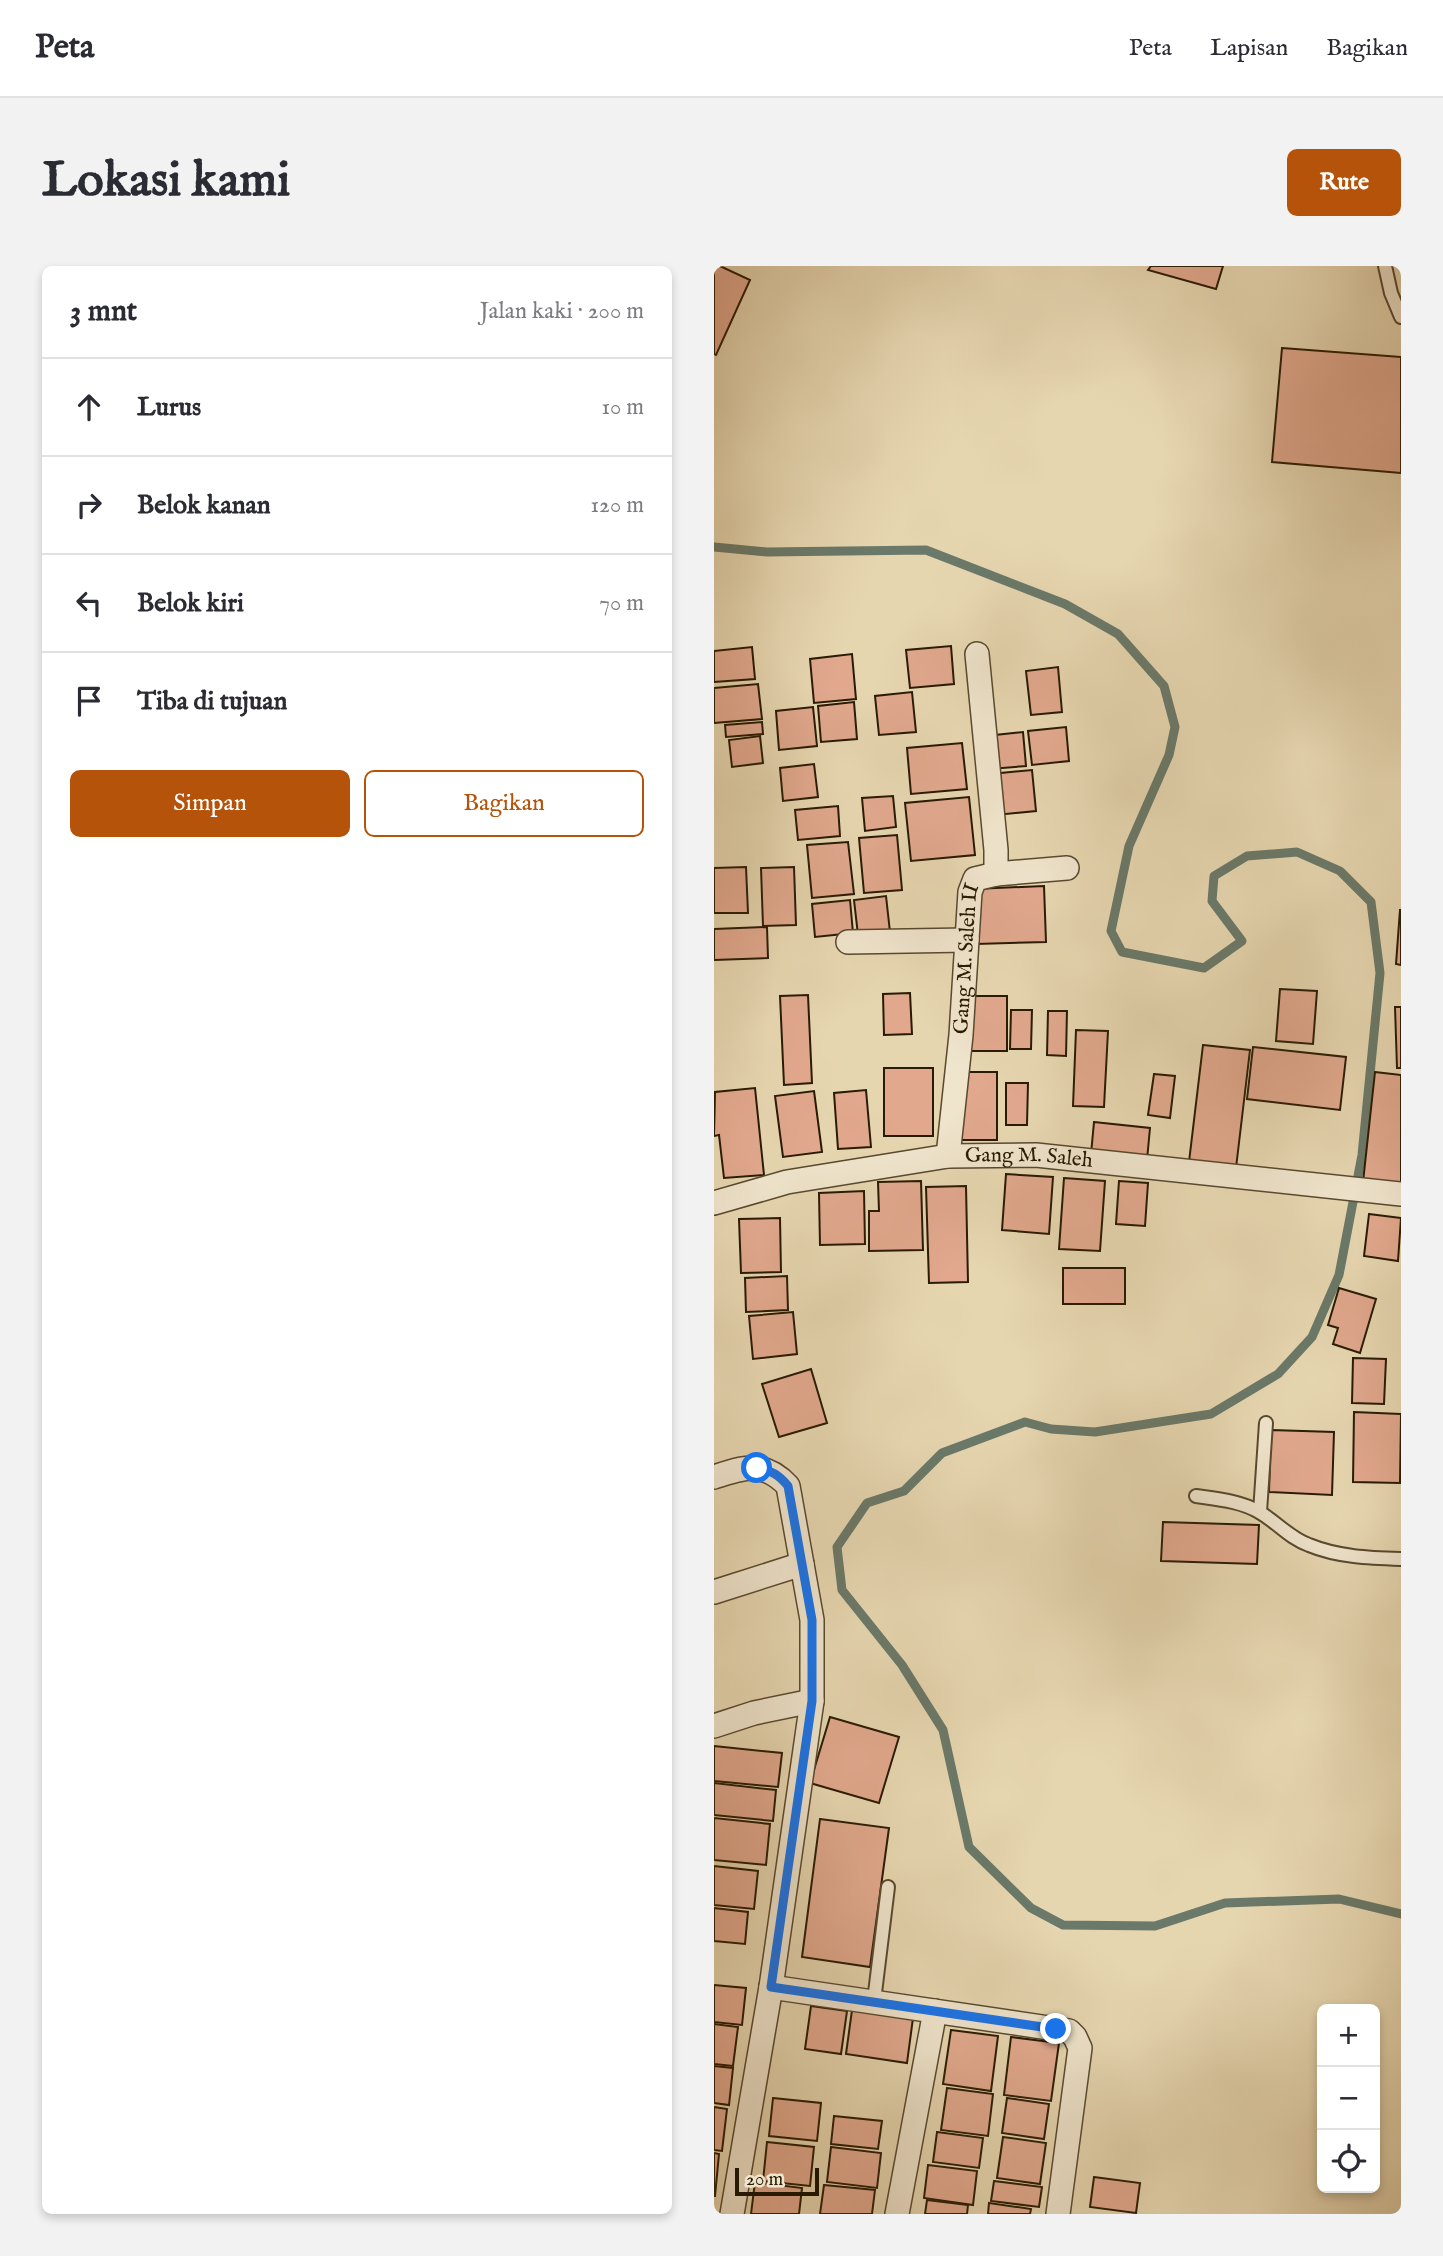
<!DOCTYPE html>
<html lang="id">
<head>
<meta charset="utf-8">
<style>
  :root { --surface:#fff; --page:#f2f2f3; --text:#2b2b33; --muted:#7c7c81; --line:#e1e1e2; --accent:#b45309 }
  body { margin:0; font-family:"IM FELL English",serif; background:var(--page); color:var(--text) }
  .controls { position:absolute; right:21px; bottom:21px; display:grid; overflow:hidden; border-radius:10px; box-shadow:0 4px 10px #0003 }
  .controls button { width:63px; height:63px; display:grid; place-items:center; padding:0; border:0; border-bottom:2px solid var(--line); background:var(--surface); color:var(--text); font:35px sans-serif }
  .scale { position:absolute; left:21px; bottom:18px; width:84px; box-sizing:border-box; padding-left:7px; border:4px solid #291a03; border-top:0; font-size:19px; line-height:24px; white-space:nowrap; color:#291a03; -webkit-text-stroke:5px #efe4cc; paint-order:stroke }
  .stop { position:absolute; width:21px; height:21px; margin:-16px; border:5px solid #1a73e8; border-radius:50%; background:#fff }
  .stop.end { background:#1a73e8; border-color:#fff; box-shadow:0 2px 7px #0008 }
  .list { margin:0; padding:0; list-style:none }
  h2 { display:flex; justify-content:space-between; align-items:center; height:91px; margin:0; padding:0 28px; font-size:30px }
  h2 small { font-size:23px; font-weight:400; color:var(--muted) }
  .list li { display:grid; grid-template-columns:46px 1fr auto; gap:21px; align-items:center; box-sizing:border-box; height:98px; padding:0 28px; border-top:2px solid var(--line) }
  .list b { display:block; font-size:26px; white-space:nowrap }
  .list em { font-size:23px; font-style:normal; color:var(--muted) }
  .actions { display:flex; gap:14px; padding:21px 28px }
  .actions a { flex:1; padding:16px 0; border:2px solid var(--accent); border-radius:10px; text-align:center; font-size:24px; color:var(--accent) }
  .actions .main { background:var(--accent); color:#fff }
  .icon { flex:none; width:38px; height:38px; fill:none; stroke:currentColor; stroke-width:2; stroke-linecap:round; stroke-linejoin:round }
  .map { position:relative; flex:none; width:687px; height:1948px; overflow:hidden; border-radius:10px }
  header { display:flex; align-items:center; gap:42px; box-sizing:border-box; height:98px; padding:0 35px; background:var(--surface); border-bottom:2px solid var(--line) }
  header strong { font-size:33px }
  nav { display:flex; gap:38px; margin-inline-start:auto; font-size:24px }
  .intro { display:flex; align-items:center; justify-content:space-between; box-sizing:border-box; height:168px; padding:0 42px }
  h1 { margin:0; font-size:49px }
  .button { padding:18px 32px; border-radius:10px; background:var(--accent); color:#fff; font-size:24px; font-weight:700 }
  main { display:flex; gap:42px; padding:0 42px }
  aside { flex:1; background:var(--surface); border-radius:10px; box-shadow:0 4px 10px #0003 }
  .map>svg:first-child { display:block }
</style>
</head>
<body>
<header>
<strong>Peta</strong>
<nav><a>Peta</a><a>Lapisan</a><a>Bagikan</a></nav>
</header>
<div class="intro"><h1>Lokasi kami</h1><a class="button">Rute</a></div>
<main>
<aside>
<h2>3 mnt<small>Jalan kaki · 200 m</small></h2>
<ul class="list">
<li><svg class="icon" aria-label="ahead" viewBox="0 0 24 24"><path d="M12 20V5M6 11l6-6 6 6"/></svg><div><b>Lurus</b></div><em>10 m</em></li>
<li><svg class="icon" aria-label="right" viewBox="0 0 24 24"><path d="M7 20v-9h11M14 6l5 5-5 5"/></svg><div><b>Belok kanan</b></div><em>120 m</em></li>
<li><svg class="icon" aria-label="left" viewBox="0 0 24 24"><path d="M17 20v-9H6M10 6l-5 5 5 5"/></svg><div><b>Belok kiri</b></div><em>70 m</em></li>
<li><svg class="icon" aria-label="arrive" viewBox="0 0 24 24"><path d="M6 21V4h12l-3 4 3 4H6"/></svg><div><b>Tiba di tujuan</b></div></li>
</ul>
<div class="actions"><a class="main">Simpan</a><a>Bagikan</a></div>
</aside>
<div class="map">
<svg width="687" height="1948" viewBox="0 0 687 1948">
  <rect width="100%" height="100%" fill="#e6d6b0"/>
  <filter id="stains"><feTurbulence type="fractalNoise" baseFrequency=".00286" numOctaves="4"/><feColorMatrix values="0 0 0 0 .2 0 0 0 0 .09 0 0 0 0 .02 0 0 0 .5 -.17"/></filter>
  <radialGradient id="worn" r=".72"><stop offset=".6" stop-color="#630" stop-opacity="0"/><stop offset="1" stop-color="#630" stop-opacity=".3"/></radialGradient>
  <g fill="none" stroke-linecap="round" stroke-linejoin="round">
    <path stroke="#6a7969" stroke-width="9" d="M 0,281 L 53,286 L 212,284 L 351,338 L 404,368 L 450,420 L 461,461 L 455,489 L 415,580 L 397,665 L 408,686 L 490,702 L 528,675 L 498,635 L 500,610 L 533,590 L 583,586 L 626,605 L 657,636 L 666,707 L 648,889 L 625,1009 L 598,1071 L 564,1108 L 497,1148 L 381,1166 L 337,1163 L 311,1156 L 228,1187 L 190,1225 L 153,1237 L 123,1281 L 128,1324 L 188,1399 L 229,1464 L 255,1581 L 317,1642 L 349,1659 L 441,1660 L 511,1637 L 625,1633 L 687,1648"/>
  </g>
  <g fill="#e1a88d" stroke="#291a03" stroke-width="2">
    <path d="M 0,0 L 6,0 L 36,14 L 2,89 L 0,88 Z"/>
    <path d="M 437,0 L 509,0 L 502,23 L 434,4 Z"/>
    <path d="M 568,82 L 687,91 L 687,207 L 558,196 Z"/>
    <path d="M 237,380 L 240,418 L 196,422 L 192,384 Z"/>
    <path d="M 38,381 L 41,413 L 0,416 L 0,385 Z"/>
    <path d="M 138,388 L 142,433 L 100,437 L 96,393 Z"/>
    <path d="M 344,401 L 348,446 L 317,449 L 312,405 Z"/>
    <path d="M 44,418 L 48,453 L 0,457 L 0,422 Z"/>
    <path d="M 198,426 L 202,466 L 165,469 L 161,430 Z"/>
    <path d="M 140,436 L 143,473 L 107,476 L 104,440 Z"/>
    <path d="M 99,441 L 103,480 L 65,484 L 62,445 Z"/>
    <path d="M 48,456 L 49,468 L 12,471 L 11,459 Z"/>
    <path d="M 352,461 L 355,495 L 318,499 L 314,465 Z"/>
    <path d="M 309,466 L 312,500 L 276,503 L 272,470 Z"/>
    <path d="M 46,470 L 49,497 L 18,501 L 15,474 Z"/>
    <path d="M 248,477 L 253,523 L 197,528 L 193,482 Z"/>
    <path d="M 100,498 L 104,531 L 69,535 L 66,502 Z"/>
    <path d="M 318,504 L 322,545 L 282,549 L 277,508 Z"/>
    <path d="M 179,530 L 182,561 L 151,565 L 148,532 Z"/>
    <path d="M 255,531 L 261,589 L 197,595 L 191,537 Z"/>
    <path d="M 124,540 L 126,570 L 84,574 L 81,544 Z"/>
    <path d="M 183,569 L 188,624 L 150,627 L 145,572 Z"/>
    <path d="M 134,576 L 140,628 L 98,632 L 93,579 Z"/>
    <path d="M 32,601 L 34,647 L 0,647 L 0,602 Z"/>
    <path d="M 80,601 L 82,659 L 49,660 L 47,602 Z"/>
    <path d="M 330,620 L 332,676 L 262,678 L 260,623 Z"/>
    <path d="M 172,630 L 176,666 L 144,669 L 140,634 Z"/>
    <path d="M 136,634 L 139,667 L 101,671 L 98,638 Z"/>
    <path d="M 686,644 L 687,644 L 687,699 L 682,698 Z"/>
    <path d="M 53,661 L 54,692 L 0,694 L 0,663 Z"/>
    <path d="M 566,723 L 603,725 L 599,778 L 562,775 Z"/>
    <path d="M 196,727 L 198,768 L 170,769 L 169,728 Z"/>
    <path d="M 94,729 L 98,817 L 70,819 L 66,730 Z"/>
    <rect x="254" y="730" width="39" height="55"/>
    <path d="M 681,741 L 687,741 L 687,802 L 683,802 Z"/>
    <path d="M 297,744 L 318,744 L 317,783 L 296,783 Z"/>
    <path d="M 334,745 L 353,745 L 352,790 L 333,789 Z"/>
    <path d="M 362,764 L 394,765 L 390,841 L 359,840 Z"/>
    <path d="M 489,779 L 536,784 L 522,902 L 475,896 Z"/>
    <path d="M 539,781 L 632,791 L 626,844 L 533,833 Z"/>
    <rect x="170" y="802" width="49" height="68"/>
    <rect x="248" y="806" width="35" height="68"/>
    <path d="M 661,806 L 687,809 L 687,920 L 649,916 Z"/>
    <path d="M 440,808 L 461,810 L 456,852 L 434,849 Z"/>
    <path d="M 292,817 L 314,817 L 313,859 L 292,859 Z"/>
    <path d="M 41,822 L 50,909 L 10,912 L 5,869 L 0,870 L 1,826 Z"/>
    <path d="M 152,824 L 157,881 L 124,883 L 120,827 Z"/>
    <path d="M 100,825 L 108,886 L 69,891 L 61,830 Z"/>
    <path d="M 380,856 L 436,862 L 433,894 L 377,888 Z"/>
    <path d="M 292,908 L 339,911 L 335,968 L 288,964 Z"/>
    <path d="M 350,912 L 391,915 L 386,985 L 345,983 Z"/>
    <path d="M 207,915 L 209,984 L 155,985 L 155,945 L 165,945 L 164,916 Z"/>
    <path d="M 405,915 L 434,917 L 431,960 L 402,958 Z"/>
    <path d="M 252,920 L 254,1016 L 215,1017 L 212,921 Z"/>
    <path d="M 150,925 L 151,978 L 106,979 L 105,927 Z"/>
    <path d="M 655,948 L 687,952 L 684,995 L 650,990 Z"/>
    <path d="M 66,952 L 67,1006 L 27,1007 L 25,953 Z"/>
    <rect x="349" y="1002" width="62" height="36"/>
    <path d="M 73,1010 L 74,1044 L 32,1046 L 31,1012 Z"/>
    <path d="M 625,1022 L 662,1033 L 646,1087 L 619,1078 L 624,1062 L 614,1059 Z"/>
    <path d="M 79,1046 L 83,1088 L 39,1093 L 35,1050 Z"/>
    <path d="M 639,1092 L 672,1093 L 670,1138 L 638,1137 Z"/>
    <path d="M 97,1103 L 113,1157 L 65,1171 L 48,1118 Z"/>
    <path d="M 640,1146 L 687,1148 L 686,1217 L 639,1216 Z"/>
    <path d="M 557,1164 L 620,1166 L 618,1229 L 555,1226 Z"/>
    <path d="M 449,1256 L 545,1259 L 543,1298 L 447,1295 Z"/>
    <path d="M 116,1451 L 185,1471 L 165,1537 L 96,1517 Z"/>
    <path d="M 0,1480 L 68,1487 L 64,1521 L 0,1515 Z"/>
    <path d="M 0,1517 L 62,1524 L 59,1555 L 0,1549 Z"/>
    <path d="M 0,1552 L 56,1558 L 52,1599 L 0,1594 Z"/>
    <path d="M 106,1553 L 175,1562 L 156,1701 L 88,1691 Z"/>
    <path d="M 0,1600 L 44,1605 L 40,1643 L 0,1639 Z"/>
    <path d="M 0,1642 L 34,1646 L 31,1678 L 0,1675 Z"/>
    <path d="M 0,1719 L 32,1722 L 28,1759 L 0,1756 Z"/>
    <path d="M 97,1740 L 133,1745 L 127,1788 L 91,1783 Z"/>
    <path d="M 138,1744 L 199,1752 L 193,1797 L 132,1788 Z"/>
    <path d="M 0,1758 L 24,1761 L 19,1800 L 0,1798 Z"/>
    <path d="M 237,1764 L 284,1770 L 277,1825 L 229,1818 Z"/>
    <path d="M 297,1771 L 345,1777 L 337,1835 L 290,1829 Z"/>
    <path d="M 0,1800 L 19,1802 L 15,1839 L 0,1837 Z"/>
    <path d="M 233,1822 L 279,1828 L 274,1870 L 227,1864 Z"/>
    <path d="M 59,1832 L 107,1837 L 103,1875 L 55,1870 Z"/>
    <path d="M 293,1832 L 335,1838 L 330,1873 L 288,1867 Z"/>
    <path d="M 0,1841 L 13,1843 L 8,1885 L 0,1884 Z"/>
    <path d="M 120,1850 L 168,1855 L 164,1883 L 117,1878 Z"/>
    <path d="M 223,1866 L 269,1872 L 265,1902 L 219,1896 Z"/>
    <path d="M 289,1871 L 332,1877 L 326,1918 L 283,1912 Z"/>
    <path d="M 53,1876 L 100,1881 L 96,1920 L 49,1915 Z"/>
    <path d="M 117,1881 L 167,1887 L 163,1922 L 113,1916 Z"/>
    <path d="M 0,1887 L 5,1888 L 1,1930 L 0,1930 Z"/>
    <path d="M 214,1899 L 263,1905 L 259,1939 L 210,1932 Z"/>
    <path d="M 380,1911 L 426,1917 L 422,1947 L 376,1941 Z"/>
    <path d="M 280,1915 L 328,1921 L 325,1941 L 277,1935 Z"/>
    <path d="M 41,1916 L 88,1922 L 85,1948 L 37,1948 Z"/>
    <path d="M 110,1919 L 161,1924 L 158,1948 L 106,1948 Z"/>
    <path d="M 213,1934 L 254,1939 L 253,1948 L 211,1948 Z"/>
    <path d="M 275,1937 L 317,1943 L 316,1948 L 274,1948 Z"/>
  </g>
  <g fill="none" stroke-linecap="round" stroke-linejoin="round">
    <g stroke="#58492e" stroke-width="16">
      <g id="lane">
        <path d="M 671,0 L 677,27 L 687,51"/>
        <path d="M 482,1230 C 502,1233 527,1235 545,1246 C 563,1256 575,1272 595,1279 C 624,1291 656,1292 687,1293"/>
        <path d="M 546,1246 L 552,1157"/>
        <path d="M 160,1735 L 174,1621"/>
      </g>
    </g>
    <g stroke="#58492e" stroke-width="26">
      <g id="street">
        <path d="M 263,388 L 282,584 L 282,608"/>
        <path d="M 134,676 L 253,674"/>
        <path id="s1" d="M 234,890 L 247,769 L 256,626 L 261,613 L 282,608 L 353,602"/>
        <path id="s2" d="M 0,937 L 73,916 L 234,890 L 322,889 L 687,928"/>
        <path d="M 0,1211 C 30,1201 50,1194 74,1220 L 98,1354 L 98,1435 L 57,1721 L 18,1948"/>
        <path d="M 0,1326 L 88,1298"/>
        <path d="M 0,1460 L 40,1447 L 98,1435"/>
        <path d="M 57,1721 L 355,1765 L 361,1771 L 366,1782 L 344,1948"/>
        <path d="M 183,1948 L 221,1745"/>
      </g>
    </g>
    <use href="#lane" stroke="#efe4cc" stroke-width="12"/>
    <use href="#street" stroke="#efe4cc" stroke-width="23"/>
  </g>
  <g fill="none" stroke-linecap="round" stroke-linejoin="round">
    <path stroke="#1a73e8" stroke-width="9" d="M 43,1202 C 57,1204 65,1209 74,1220 L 98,1354 L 98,1435 L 57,1721 L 342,1763"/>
  </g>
  <g text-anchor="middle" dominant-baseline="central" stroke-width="6" stroke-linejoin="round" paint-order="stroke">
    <g font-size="21" fill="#291a03" stroke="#efe4cc">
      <text stroke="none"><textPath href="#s1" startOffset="198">Gang M. Saleh II</textPath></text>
      <text stroke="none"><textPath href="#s2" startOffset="320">Gang M. Saleh</textPath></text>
    </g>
  </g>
  <rect width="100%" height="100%" filter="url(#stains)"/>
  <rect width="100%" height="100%" fill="url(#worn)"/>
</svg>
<div class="controls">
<button>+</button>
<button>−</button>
<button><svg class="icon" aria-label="locate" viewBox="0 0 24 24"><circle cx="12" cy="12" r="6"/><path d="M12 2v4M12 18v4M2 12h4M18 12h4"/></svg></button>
</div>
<div class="scale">20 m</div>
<div class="stop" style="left:43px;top:1202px"></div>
<div class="stop end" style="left:342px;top:1763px"></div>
</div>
</main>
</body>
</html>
